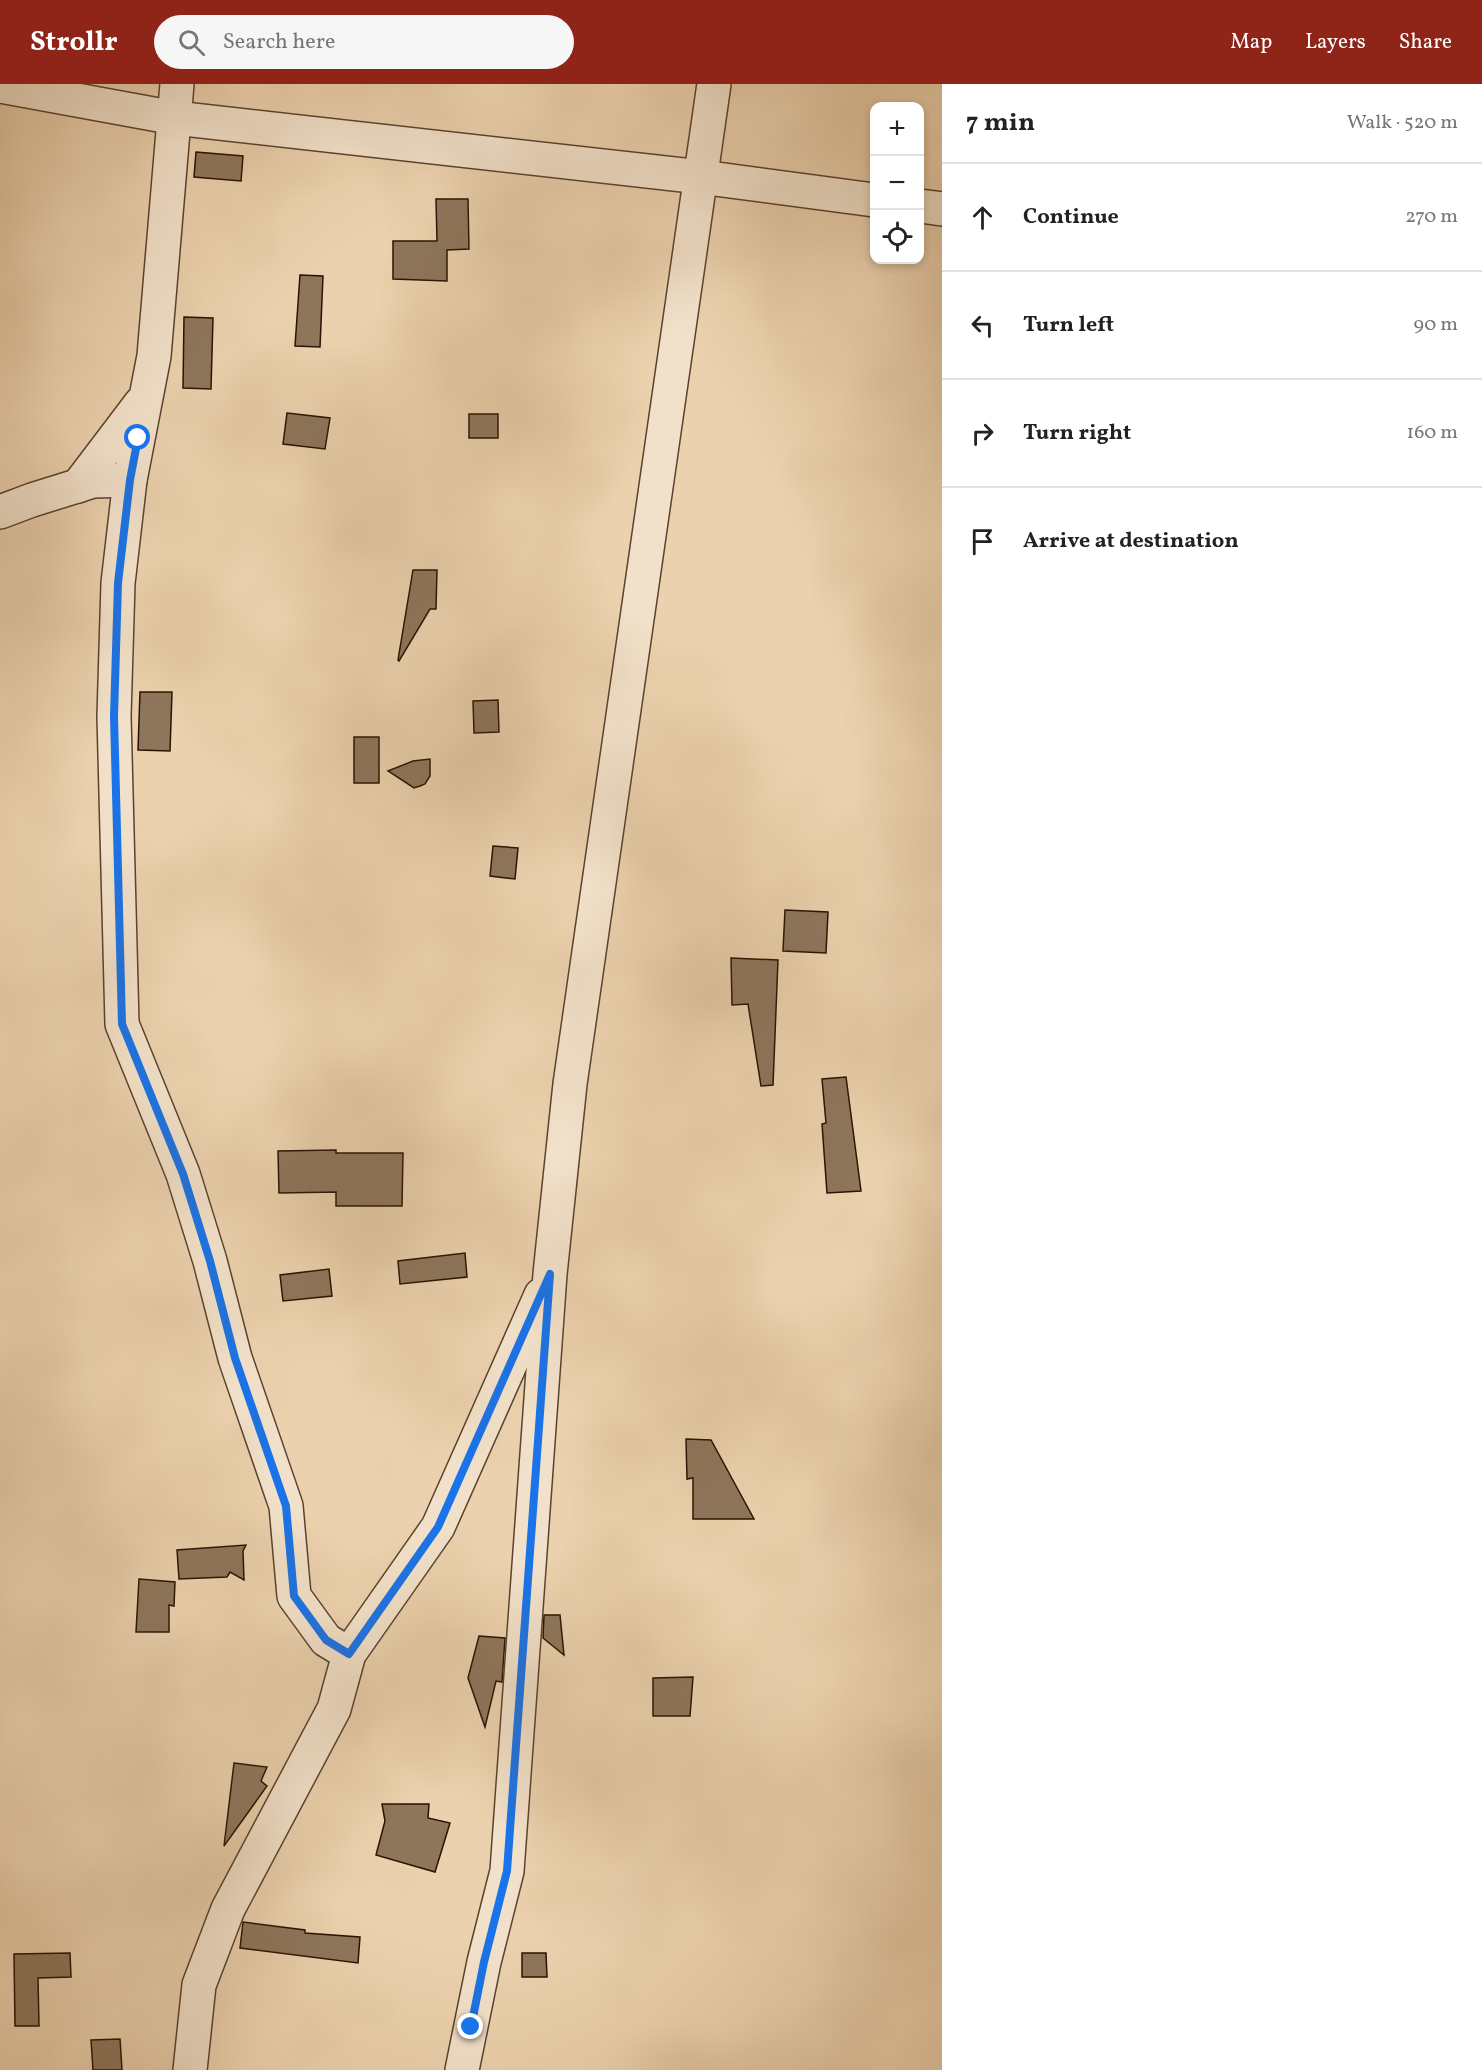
<!DOCTYPE html>
<html lang="en">
<head>
<meta charset="utf-8">
<style>
  :root { --surface:#fff; --page:#f6f6f6; --text:#222; --muted:#767676; --line:#e0e0e0; --accent:#8f2418 }
  body { margin:0; font-family:Vollkorn,serif; background:var(--page); color:var(--text) }
  .controls { position:absolute; right:18px; top:18px; display:grid; overflow:hidden; border-radius:12px; box-shadow:0 3px 9px #0003 }
  .controls button { width:54px; height:54px; display:grid; place-items:center; padding:0; border:0; border-bottom:2px solid var(--line); background:var(--surface); color:var(--text); font:30px sans-serif }
  .stop { position:absolute; width:18px; height:18px; margin:-14px; border:4px solid #1a73e8; border-radius:50%; background:#fff }
  .stop.end { background:#1a73e8; border-color:#fff; box-shadow:0 2px 6px #0008 }
  .list { margin:0; padding:0; list-style:none }
  h2 { display:flex; justify-content:space-between; align-items:center; height:78px; margin:0; padding:0 24px; font-size:26px }
  h2 small { font-size:20px; font-weight:400; color:var(--muted) }
  .list li { display:grid; grid-template-columns:39px 1fr auto; gap:18px; align-items:center; box-sizing:border-box; height:108px; padding:0 24px; border-top:2px solid var(--line) }
  .list b { display:block; font-size:22px; white-space:nowrap }
  .list em { font-size:20px; font-style:normal; color:var(--muted) }
  .icon { flex:none; width:33px; height:33px; fill:none; stroke:currentColor; stroke-width:2; stroke-linecap:round; stroke-linejoin:round }
  .map { position:relative; flex:none; width:942px; height:1986px; overflow:hidden }
  header { display:flex; align-items:center; gap:36px; box-sizing:border-box; height:84px; padding:0 30px; background:var(--accent); color:#fff }
  header strong { font-size:28px }
  nav { display:flex; gap:33px; margin-inline-start:auto; font-size:21px }
  .search { width:420px; height:54px; background:var(--page); display:flex; align-items:center; gap:15px; box-sizing:border-box; padding:0 21px; border-radius:33px; color:var(--muted); font-size:22px }
  main { display:flex }
  aside { flex:1; background:var(--surface) }
  .map>svg:first-child { display:block }
</style>
</head>
<body>
<header>
<strong>Strollr</strong>
<div class="search"><svg class="icon" aria-label="search" viewBox="0 0 24 24"><circle cx="10" cy="10" r="6"/><path d="M15 15l6 6"/></svg>Search here</div>
<nav><a>Map</a><a>Layers</a><a>Share</a></nav>
</header>
<main>
<div class="map">
<svg width="942" height="1986" viewBox="0 0 942 1986">
  <rect width="100%" height="100%" fill="#ebd1ad"/>
  <filter id="stains"><feTurbulence type="fractalNoise" baseFrequency=".00333" numOctaves="4"/><feColorMatrix values="0 0 0 0 .2 0 0 0 0 .09 0 0 0 0 .02 0 0 0 .5 -.17"/></filter>
  <radialGradient id="worn" r=".72"><stop offset=".6" stop-color="#630" stop-opacity="0"/><stop offset="1" stop-color="#630" stop-opacity=".3"/></radialGradient>
  <g fill="#8e765b" stroke="#2a1303" stroke-width="1.5">
    <path d="M 196,68 L 243,72 L 241,97 L 194,93 Z"/>
    <path d="M 436,115 L 468,115 L 469,165 L 447,166 L 447,197 L 393,195 L 393,157 L 437,157 Z"/>
    <path d="M 300,191 L 323,192 L 320,263 L 295,262 Z"/>
    <path d="M 184,233 L 213,234 L 211,305 L 183,304 Z"/>
    <path d="M 287,329 L 330,334 L 325,365 L 283,360 Z"/>
    <rect x="469" y="330" width="29" height="24"/>
    <path d="M 413,486 L 437,486 L 436,525 L 430,525 L 399,577 L 398,576 Z"/>
    <path d="M 140,608 L 172,608 L 170,667 L 138,666 Z"/>
    <path d="M 498,616 L 499,648 L 474,649 L 473,617 Z"/>
    <rect x="354" y="653" width="25" height="46"/>
    <path d="M 430,675 L 430,692 L 425,700 L 420,702 L 414,704 L 388,687 L 413,677 Z"/>
    <path d="M 493,762 L 518,764 L 515,795 L 490,792 Z"/>
    <path d="M 785,826 L 828,828 L 826,869 L 783,867 Z"/>
    <path d="M 731,874 L 778,876 L 773,1001 L 761,1002 L 748,920 L 732,921 Z"/>
    <path d="M 846,993 L 861,1107 L 827,1109 L 822,1040 L 826,1039 L 822,995 Z"/>
    <path d="M 336,1066 L 336,1069 L 403,1069 L 402,1122 L 336,1122 L 336,1108 L 279,1109 L 278,1067 Z"/>
    <path d="M 465,1169 L 467,1193 L 400,1200 L 398,1177 Z"/>
    <path d="M 329,1185 L 332,1212 L 283,1217 L 280,1191 Z"/>
    <path d="M 686,1355 L 711,1356 L 754,1435 L 693,1435 L 693,1394 L 687,1395 Z"/>
    <path d="M 246,1461 L 243,1467 L 244,1496 L 230,1488 L 227,1493 L 179,1495 L 177,1466 Z"/>
    <path d="M 139,1495 L 175,1498 L 174,1522 L 169,1521 L 169,1548 L 136,1548 Z"/>
    <path d="M 544,1531 L 560,1531 L 564,1571 L 543,1554 Z"/>
    <path d="M 479,1552 L 505,1554 L 502,1598 L 496,1597 L 485,1643 L 468,1594 Z"/>
    <path d="M 693,1593 L 690,1632 L 653,1632 L 653,1594 Z"/>
    <path d="M 234,1679 L 267,1683 L 261,1697 L 267,1702 L 224,1762 Z"/>
    <path d="M 382,1720 L 429,1720 L 428,1734 L 450,1739 L 435,1788 L 376,1771 L 385,1737 Z"/>
    <path d="M 243,1838 L 305,1846 L 305,1849 L 360,1853 L 358,1879 L 240,1864 Z"/>
    <path d="M 70,1869 L 71,1893 L 38,1894 L 39,1942 L 15,1942 L 14,1870 Z"/>
    <path d="M 522,1869 L 546,1869 L 547,1893 L 522,1893 Z"/>
    <path d="M 120,1955 L 122,1986 L 93,1986 L 91,1956 Z"/>
  </g>
  <g fill="none" stroke-linecap="round" stroke-linejoin="round">
    <g stroke="#5a422e" stroke-width="36">
      <g id="street">
        <path d="M 177,0 L 154,272 L 130,396 L 118,499 L 114,632 L 122,940 L 183,1090 L 210,1177 L 235,1274 L 286,1422 L 294,1512 L 326,1556 L 349,1570"/>
        <path d="M 0,2 L 175,34 L 701,93 L 874,116"/>
        <path d="M 920,122 L 942,125"/>
        <path d="M 78,402 L 141,319"/>
        <path d="M 0,428 L 32,416 L 93,397 L 130,396"/>
        <path d="M 190,1986 L 199,1901 L 228,1825 L 334,1625 L 349,1570 L 438,1443 L 541,1211"/>
        <path d="M 462,1986 L 484,1878 L 507,1787 L 550,1190 L 570,1000 L 714,0"/>
      </g>
    </g>
    <use href="#street" stroke="#f2e1ca" stroke-width="33"/>
  </g>
  <g fill="none" stroke-linecap="round" stroke-linejoin="round">
    <path stroke="#1a73e8" stroke-width="8" d="M 138,354 L 130,396 L 118,499 L 114,632 L 122,940 L 183,1090 L 210,1177 L 235,1274 L 286,1422 L 294,1512 L 326,1556 L 349,1570 L 438,1443 L 550,1190 L 507,1787 L 484,1878 L 471,1943"/>
  </g>
  <rect width="100%" height="100%" filter="url(#stains)"/>
  <rect width="100%" height="100%" fill="url(#worn)"/>
</svg>
<div class="controls">
<button>+</button>
<button>−</button>
<button><svg class="icon" aria-label="locate" viewBox="0 0 24 24"><circle cx="12" cy="12" r="6"/><path d="M12 2v4M12 18v4M2 12h4M18 12h4"/></svg></button>
</div>
<div class="stop" style="left:138px;top:354px"></div>
<div class="stop end" style="left:471px;top:1943px"></div>
</div>
<aside>
<h2>7 min<small>Walk · 520 m</small></h2>
<ul class="list">
<li><svg class="icon" aria-label="ahead" viewBox="0 0 24 24"><path d="M12 20V5M6 11l6-6 6 6"/></svg><div><b>Continue</b></div><em>270 m</em></li>
<li><svg class="icon" aria-label="left" viewBox="0 0 24 24"><path d="M17 20v-9H6M10 6l-5 5 5 5"/></svg><div><b>Turn left</b></div><em>90 m</em></li>
<li><svg class="icon" aria-label="right" viewBox="0 0 24 24"><path d="M7 20v-9h11M14 6l5 5-5 5"/></svg><div><b>Turn right</b></div><em>160 m</em></li>
<li><svg class="icon" aria-label="arrive" viewBox="0 0 24 24"><path d="M6 21V4h12l-3 4 3 4H6"/></svg><div><b>Arrive at destination</b></div></li>
</ul>
</aside>
</main>
</body>
</html>
